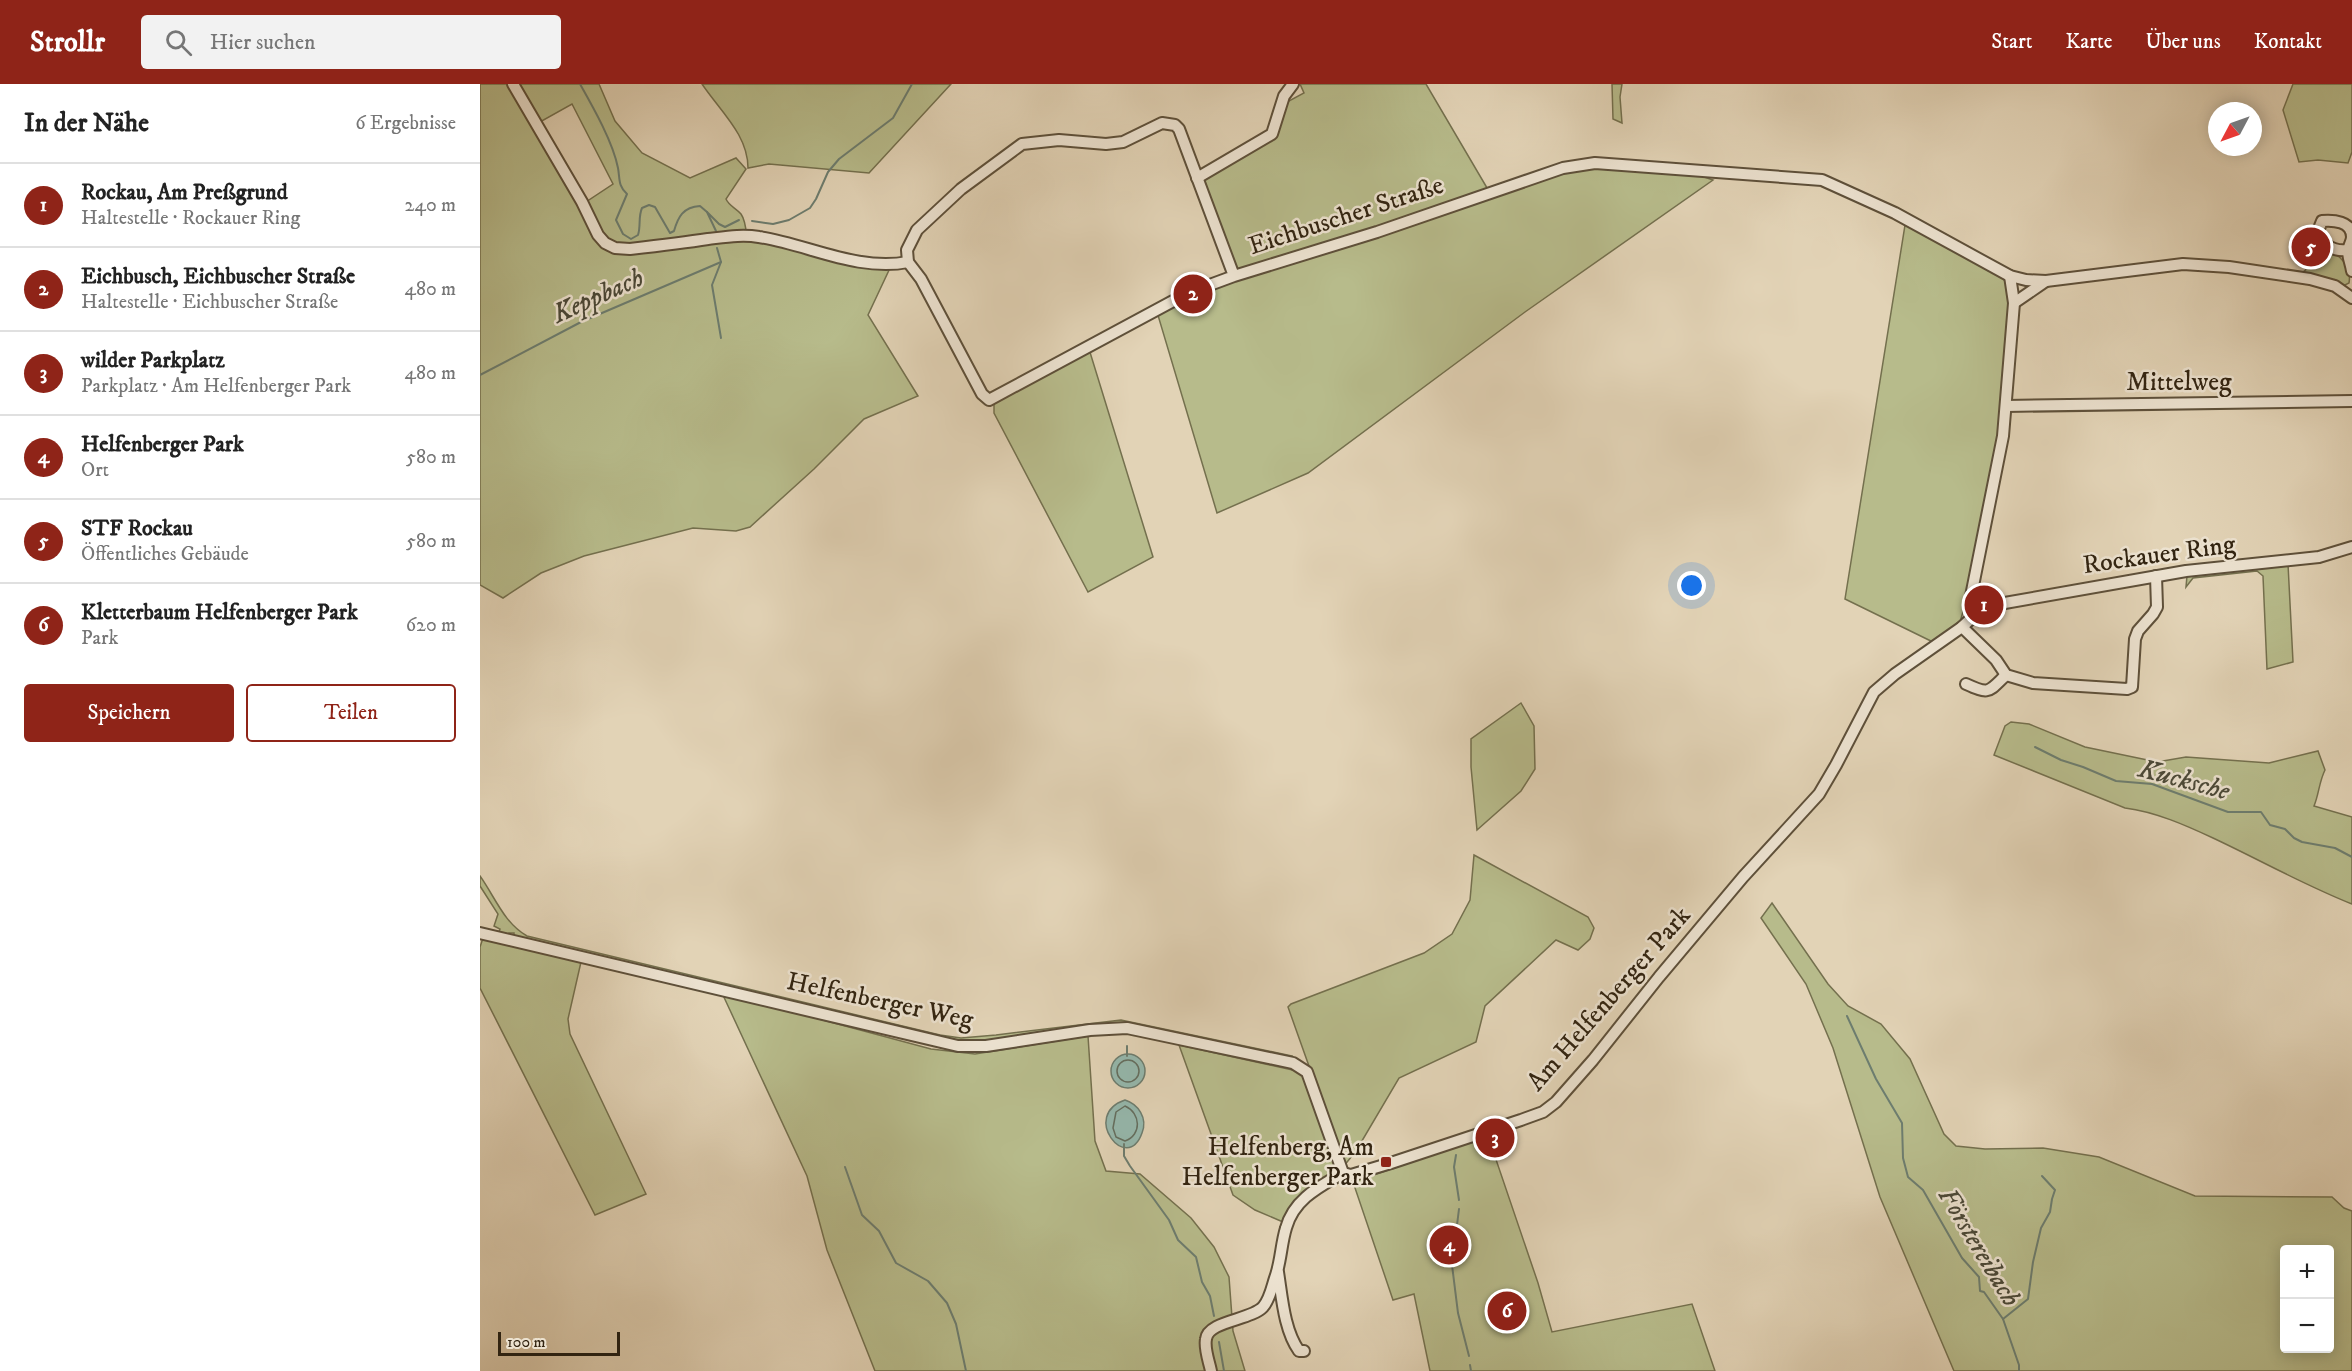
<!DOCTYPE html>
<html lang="de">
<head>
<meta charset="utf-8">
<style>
  :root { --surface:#fff; --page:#f2f2f2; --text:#222; --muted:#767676; --line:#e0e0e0; --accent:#8f2418 }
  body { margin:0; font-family:"IM FELL DW Pica",serif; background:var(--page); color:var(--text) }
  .controls { position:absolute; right:18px; bottom:18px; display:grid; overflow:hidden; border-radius:6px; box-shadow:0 3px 15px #0003 }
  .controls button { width:54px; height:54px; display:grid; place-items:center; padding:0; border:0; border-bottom:2px solid var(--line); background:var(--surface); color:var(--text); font:30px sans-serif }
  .compass { position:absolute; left:1728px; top:18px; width:54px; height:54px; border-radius:50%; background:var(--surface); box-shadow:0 3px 15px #0003; rotate:229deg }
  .scale { position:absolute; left:18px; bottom:15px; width:122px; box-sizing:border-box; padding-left:6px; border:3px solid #322411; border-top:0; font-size:16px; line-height:21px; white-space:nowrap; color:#322411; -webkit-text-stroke:4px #ece2d0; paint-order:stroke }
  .you { position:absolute; left:1212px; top:502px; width:21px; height:21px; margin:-15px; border:4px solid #fff; border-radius:50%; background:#1a73e8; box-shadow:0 0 0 9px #1a73e833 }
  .badge { display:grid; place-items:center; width:39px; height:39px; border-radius:50%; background:var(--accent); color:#fff; font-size:20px; font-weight:700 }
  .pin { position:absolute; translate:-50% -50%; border:3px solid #fff; box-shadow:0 2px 6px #0006 }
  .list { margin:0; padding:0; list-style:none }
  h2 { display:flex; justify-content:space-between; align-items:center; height:78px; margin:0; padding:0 24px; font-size:26px }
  h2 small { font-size:20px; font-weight:400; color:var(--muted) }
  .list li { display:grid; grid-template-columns:39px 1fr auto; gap:18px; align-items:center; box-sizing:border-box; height:84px; padding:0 24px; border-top:2px solid var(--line) }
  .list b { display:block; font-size:22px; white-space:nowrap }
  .list p { margin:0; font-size:20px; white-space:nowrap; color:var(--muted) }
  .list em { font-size:20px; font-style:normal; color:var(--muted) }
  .actions { display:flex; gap:12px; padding:18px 24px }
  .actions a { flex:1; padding:14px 0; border:2px solid var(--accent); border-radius:6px; text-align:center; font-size:21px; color:var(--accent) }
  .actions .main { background:var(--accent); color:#fff }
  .icon { flex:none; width:33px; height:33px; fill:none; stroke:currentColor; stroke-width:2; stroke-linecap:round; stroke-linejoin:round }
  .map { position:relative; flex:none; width:1872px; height:1287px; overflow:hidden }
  header { display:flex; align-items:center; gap:36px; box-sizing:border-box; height:84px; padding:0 30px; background:var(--accent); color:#fff }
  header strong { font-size:28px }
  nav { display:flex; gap:33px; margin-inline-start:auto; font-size:21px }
  .search { width:420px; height:54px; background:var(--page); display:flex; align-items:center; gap:15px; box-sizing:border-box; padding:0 21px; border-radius:6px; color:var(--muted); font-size:22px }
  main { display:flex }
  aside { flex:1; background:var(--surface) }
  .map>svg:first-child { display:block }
</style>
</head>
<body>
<header>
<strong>Strollr</strong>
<div class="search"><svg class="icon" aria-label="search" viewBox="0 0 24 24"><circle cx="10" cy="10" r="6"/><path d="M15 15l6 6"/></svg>Hier suchen</div>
<nav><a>Start</a><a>Karte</a><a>Über uns</a><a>Kontakt</a></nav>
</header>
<main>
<aside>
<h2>In der Nähe<small>6 Ergebnisse</small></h2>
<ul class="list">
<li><span class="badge">1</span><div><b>Rockau, Am Preßgrund</b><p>Haltestelle · Rockauer Ring</p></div><em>240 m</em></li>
<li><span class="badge">2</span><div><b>Eichbusch, Eichbuscher Straße</b><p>Haltestelle · Eichbuscher Straße</p></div><em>480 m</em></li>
<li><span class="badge">3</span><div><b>wilder Parkplatz</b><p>Parkplatz · Am Helfenberger Park</p></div><em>480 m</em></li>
<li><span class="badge">4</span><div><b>Helfenberger Park</b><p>Ort</p></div><em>580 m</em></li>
<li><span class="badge">5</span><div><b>STF Rockau</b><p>Öffentliches Gebäude</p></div><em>580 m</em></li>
<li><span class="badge">6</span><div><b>Kletterbaum Helfenberger Park</b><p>Park</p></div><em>620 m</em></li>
</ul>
<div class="actions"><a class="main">Speichern</a><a>Teilen</a></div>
</aside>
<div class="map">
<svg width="1872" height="1287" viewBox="0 0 1872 1287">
  <rect width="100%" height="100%" fill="#e2d3b6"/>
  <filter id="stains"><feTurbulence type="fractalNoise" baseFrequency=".00333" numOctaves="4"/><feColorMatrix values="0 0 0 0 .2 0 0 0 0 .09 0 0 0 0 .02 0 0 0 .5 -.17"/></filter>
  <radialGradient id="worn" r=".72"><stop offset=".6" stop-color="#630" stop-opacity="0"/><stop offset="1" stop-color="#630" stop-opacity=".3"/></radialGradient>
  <g fill="#b7bb8b" stroke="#74704e" stroke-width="1.5" fill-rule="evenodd">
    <path d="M 0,0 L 28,0 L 96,110 L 111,150 L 119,160 L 131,165 L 106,118 L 133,100 L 92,20 L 60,38 L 36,0 L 119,0 L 135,37 L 162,69 L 210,94 L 256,74 L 266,85 L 246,115 C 249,122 256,124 261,130 C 266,137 266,147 267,156 L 294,158 L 410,184 L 388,231 L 438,312 L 384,335 L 334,385 L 270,443 L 256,447 L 213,444 L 104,472 L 61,489 L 23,514 L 0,501 Z"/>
    <path d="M 222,0 L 471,0 L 389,89 L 289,80 L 268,84 C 268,51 241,28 222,0 Z"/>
    <path d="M 820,0 L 946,0 L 1010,109 L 1083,84 L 1201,85 L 1233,96 L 1045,228 L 828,389 L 737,429 L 677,228 L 751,196 L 717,94 L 792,50 L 807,18 L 824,9 Z"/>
    <path d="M 1132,0 L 1142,0 L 1140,13 L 1142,39 L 1133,35 Z"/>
    <path d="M 1813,0 L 1872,0 L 1872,68 L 1868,79 L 1838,76 L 1819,78 L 1803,26 Z"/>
    <path d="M 1426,135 L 1524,192 L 1531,205 L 1526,322 L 1499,474 L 1480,538 L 1455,559 L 1365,515 Z"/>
    <path d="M 1845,164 C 1859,170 1872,182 1869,199 L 1863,202 L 1822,189 L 1842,172 Z"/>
    <path d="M 609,265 L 673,473 L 608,508 L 514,329 L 514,319 Z"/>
    <path d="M 1808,480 L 1813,578 L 1787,585 L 1783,492 L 1777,487 L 1713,494 L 1706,503 L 1707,492 Z"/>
    <path d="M 1041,619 L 1054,642 L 1055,685 L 1041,707 L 997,746 L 991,683 L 991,655 Z"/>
    <path d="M 1531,638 L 1549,640 L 1605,663 L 1677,678 L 1706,673 L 1789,679 L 1838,667 L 1845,686 C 1839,698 1839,710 1834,722 L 1872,733 L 1872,820 C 1824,801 1780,776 1733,754 C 1705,741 1676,728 1645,724 L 1514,671 L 1525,642 Z"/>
    <path d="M 994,771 L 1108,833 L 1114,844 L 1110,855 L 1098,866 L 1076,856 L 1005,922 L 996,958 L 919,994 L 876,1067 L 859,1088 L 833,1102 L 814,1118 L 803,1138 L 775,1126 L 753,1111 L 699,961 L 817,987 L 830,985 L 808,923 L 811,920 L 944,869 L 972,850 L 990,816 Z"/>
    <path d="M 0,792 C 15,813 24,839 47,852 L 460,951 L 481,954 L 516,951 L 641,936 L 812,972 L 810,975 L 658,943 L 486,959 L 34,854 L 34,849 L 29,849 L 25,852 L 18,850 L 20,845 L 14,842 L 18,830 L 0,802 Z"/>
    <path d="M 1292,819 L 1348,900 L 1368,922 L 1401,940 L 1430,975 L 1464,1050 L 1476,1062 L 1505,1065 L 1563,1064 L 1619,1073 L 1715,1112 L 1852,1113 L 1864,1124 L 1872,1127 L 1872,1287 L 1474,1287 L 1400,1113 L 1353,964 L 1326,900 L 1281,834 ZM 1804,1166 L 1850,1166 L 1850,1264 L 1804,1264 Z"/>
    <path d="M 3,854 L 101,878 L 88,935 L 90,950 L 166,1110 L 115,1131 L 0,904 L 0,863 Z"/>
    <path d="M 242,909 L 451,965 L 495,970 L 608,952 L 615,1057 L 626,1087 L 660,1090 L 711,1134 L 734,1163 L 749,1193 L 753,1247 L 765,1287 L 395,1287 L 347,1166 L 327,1092 Z"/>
    <path d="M 1008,1052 L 1058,1199 L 1072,1248 L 1212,1220 L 1235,1287 L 950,1287 L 934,1210 L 913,1216 L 873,1098 Z"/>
  </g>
  <g fill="#95b8ad" stroke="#6d7d6f" stroke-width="1.5">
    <circle cx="648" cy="987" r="17"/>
    <path d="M 645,1016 C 658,1020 668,1034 662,1049 C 647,1091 600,1031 645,1016 Z"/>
  </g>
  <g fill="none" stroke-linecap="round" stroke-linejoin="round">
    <g stroke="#646e5f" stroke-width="1.5">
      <circle cx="648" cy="987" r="11"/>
      <path d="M 645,1022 C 661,1029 662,1051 645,1057 L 636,1053 L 633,1044 L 636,1028 Z"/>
    </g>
    <g stroke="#6d7d6f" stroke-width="2">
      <path d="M 100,0 C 113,23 133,58 138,84 C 140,95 138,102 147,110 L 136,136 L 143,150 L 151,155 L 158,151 C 161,142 158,133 162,124 L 169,121 L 175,123 L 190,149 L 194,147 C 198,133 203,123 220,122 L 227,128"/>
      <path d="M 272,137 L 293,140 L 309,136 L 330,124 L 336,115 L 348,88 L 359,75 L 413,34 L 432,0"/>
      <path d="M 236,147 L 227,128 L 239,140 L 245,143 L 259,136"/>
      <path d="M 241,178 L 232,201 L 241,254"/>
      <path d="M 0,291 L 101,238 L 241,178 L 237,164"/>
      <path d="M 1555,663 L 1581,676 L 1603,683 L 1636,697 L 1672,700 L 1748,728 L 1781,728 L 1790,741 L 1805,745 L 1814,754 L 1822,758 L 1855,764 L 1872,773"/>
      <path d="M 1367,932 L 1396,995 L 1422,1039 L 1423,1074 L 1428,1093 L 1443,1106 L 1482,1174 L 1499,1193 L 1500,1207 L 1504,1208 L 1523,1235 L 1539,1281 L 1539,1287"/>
      <path d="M 647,962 L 647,972"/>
      <path d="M 644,1060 L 644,1072 L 650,1082 L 689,1136 L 698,1156 L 716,1173 L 722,1198 L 730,1212 L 734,1232"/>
      <path d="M 976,1071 L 974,1083 L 979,1116"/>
      <path d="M 365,1083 L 382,1131 L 399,1147 L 416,1179 L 448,1197 L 467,1219 L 476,1240 L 486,1287"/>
      <path d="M 979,1125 L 972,1181 L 978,1229 L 989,1272"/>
      <path d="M 1523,1235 L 1548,1215 L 1553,1178 L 1561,1144 L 1570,1128 L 1572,1115 L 1575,1106 L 1562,1092"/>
      <path d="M 739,1258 L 744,1287"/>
      <path d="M 990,1281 L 991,1287"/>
    </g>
    <g stroke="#5e503a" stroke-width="14">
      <g id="minor">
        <path d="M 33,0 L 102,118 L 118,151 L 125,159 L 135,164 L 150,165 C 176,162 202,159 228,155 C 245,153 262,150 279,153 C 327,160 378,188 428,178"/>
        <path d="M 717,94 L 792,50 L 804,12 L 813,0"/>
        <path d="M 1868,166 C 1854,168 1843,161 1838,147 L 1842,137 C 1853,136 1872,137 1872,153 C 1872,158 1868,163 1868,167 C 1868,174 1871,180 1872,187"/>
        <path d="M 754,192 L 699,45 L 695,41 L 682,39 L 643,58 L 626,60 L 579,56 L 542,60 L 481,105 L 437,146 L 427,166 L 428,178 L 441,195 L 502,310 L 509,316 L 708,209 L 754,192 L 897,148 L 1083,84 L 1115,79 L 1342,96 L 1415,129 L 1530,192 L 1546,196 L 1566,197 L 1703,180 L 1749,183 L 1830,195 L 1855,202 L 1872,214"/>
        <path d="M 1534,219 L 1566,197"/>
        <path d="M 1526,322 L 1872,317"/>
        <path d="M 1495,531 L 1489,522 L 1523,352 L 1534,219 L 1530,192"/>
        <path d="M 1482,543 L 1516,576 L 1526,591 L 1553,599 L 1647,605 L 1652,603 L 1655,555 L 1658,547 L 1673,530 L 1677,523 L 1676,492"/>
        <path d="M 1486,600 C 1510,611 1508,608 1526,591"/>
        <path d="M 0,849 L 478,962 L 506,962 L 610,946 L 647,944 L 813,979 L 827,988 L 863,1089"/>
        <path d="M 798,1188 C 802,1213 804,1246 819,1267 L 824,1267"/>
        <path d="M 731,1287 C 729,1277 724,1265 726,1255 C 728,1237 771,1236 783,1223 C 790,1215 792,1203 795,1194 C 801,1178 801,1160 806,1144 C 814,1115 839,1103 863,1089 L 871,1091 L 911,1079 L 1041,1036 L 1063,1028 L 1076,1018 L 1113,976 L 1179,893 L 1263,793 L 1339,710 L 1356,681 L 1394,608 L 1415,590 L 1482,543 L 1495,531 L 1519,520 L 1706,487 L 1839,473 L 1872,463"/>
      </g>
    </g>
    <use href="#minor" stroke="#ece2d0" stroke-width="10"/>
  </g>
  <rect fill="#8f2418" stroke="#ece2d0" stroke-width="2" x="900" y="1072" width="12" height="12" rx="3"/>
  <g text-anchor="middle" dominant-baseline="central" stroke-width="5" stroke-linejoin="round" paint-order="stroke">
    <g font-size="26" fill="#322411" stroke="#ece2d0">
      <text transform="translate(866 132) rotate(-18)">Eichbuscher Straße</text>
      <text x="1699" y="298">Mittelweg</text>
      <text transform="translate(1679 471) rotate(-8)">Rockauer Ring</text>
      <text transform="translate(1129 915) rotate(-49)">Am Helfenberger Park</text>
      <text transform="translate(400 917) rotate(12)">Helfenberger Weg</text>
    </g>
    <g font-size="26" fill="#322411" stroke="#ece2d0" text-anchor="end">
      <text x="894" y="1063">Helfenberg, Am<tspan x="894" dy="30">Helfenberger Park</tspan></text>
    </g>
    <g font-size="27" font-style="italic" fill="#4b4938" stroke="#ece2d0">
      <text transform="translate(118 212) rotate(-24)">Keppbach</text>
      <text transform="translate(1704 696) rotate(15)">Kucksche</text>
      <text transform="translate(1499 1163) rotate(59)">Förstereibach</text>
    </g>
  </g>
  <rect width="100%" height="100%" filter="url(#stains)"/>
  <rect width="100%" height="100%" fill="url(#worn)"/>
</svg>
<div class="controls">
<button>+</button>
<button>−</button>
</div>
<svg class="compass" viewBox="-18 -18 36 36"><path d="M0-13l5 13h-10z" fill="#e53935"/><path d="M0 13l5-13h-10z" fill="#767676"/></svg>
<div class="scale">100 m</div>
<div class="you"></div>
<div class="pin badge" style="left:1504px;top:521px">1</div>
<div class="pin badge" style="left:713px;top:210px">2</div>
<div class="pin badge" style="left:1015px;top:1054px">3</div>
<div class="pin badge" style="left:969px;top:1161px">4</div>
<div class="pin badge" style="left:1831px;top:163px">5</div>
<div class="pin badge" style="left:1027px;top:1227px">6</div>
</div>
</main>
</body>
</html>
